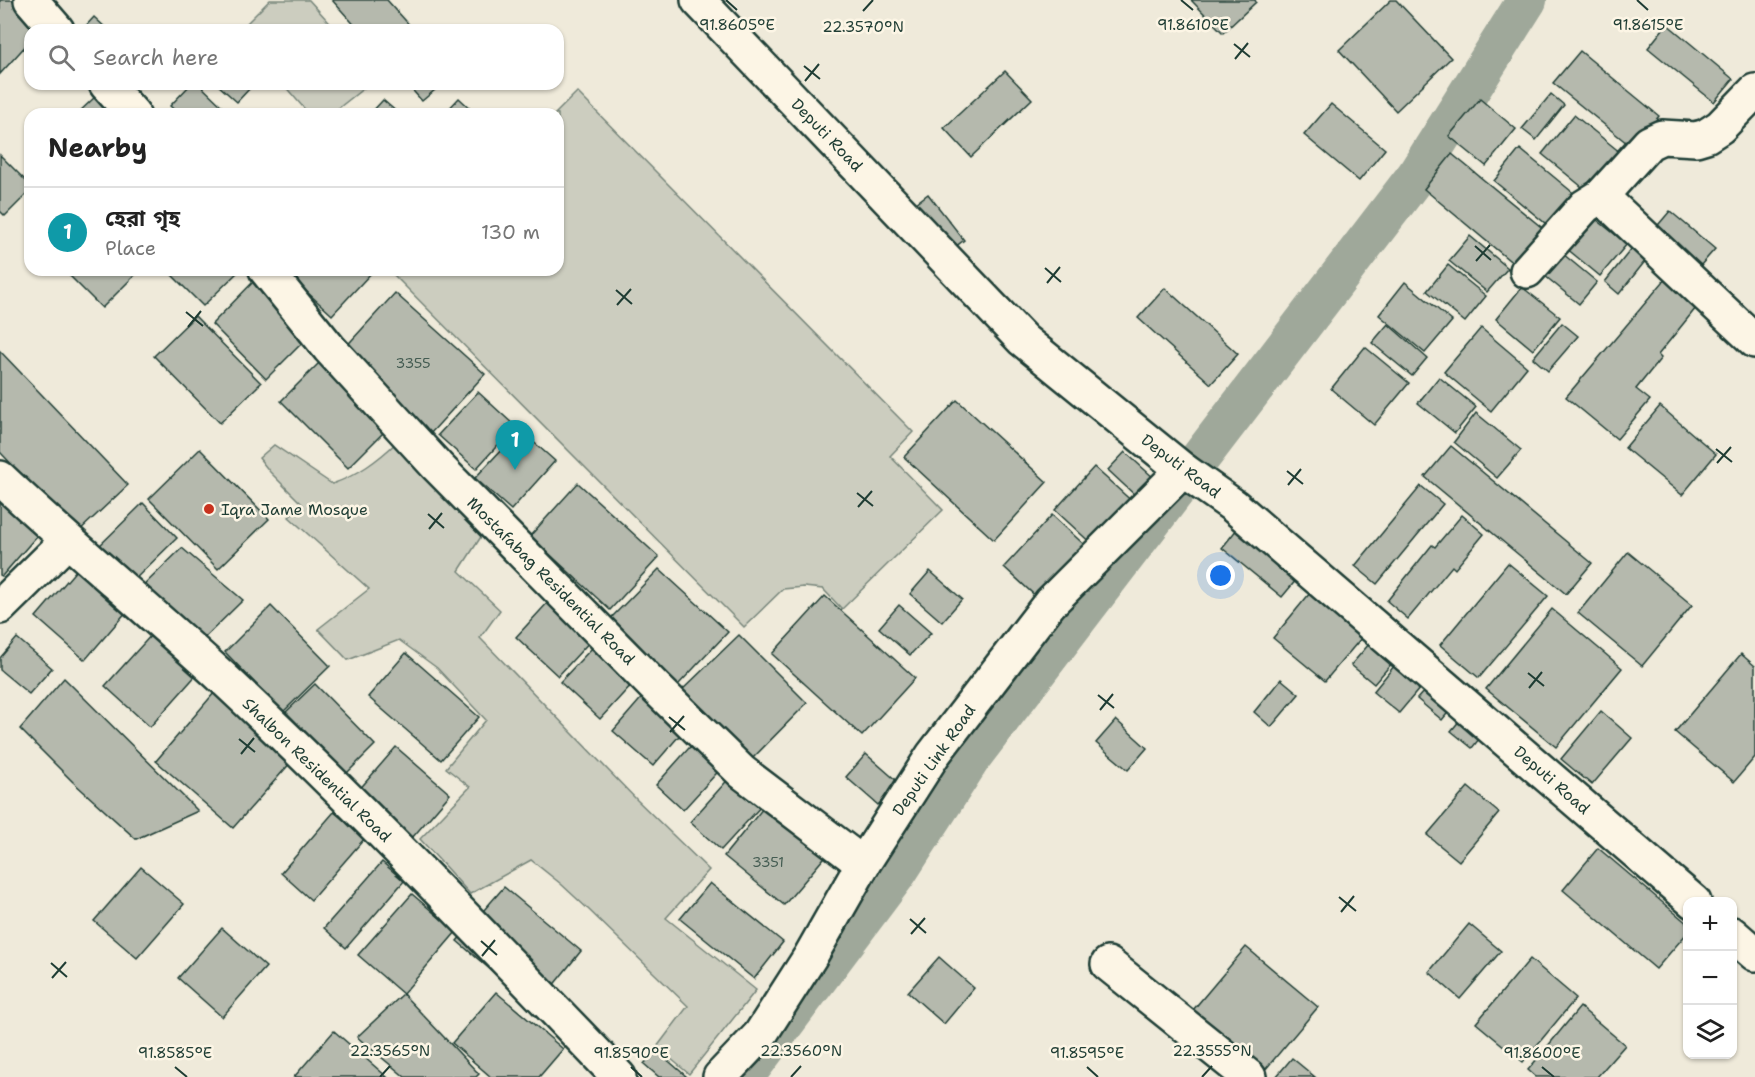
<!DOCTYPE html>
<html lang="en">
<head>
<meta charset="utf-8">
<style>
  :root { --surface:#fff; --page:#f2f2f2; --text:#222; --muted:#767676; --line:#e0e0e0; --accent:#1a73e8 }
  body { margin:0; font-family:"Shantell Sans","Noto Sans Bengali",sans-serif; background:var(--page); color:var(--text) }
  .controls { position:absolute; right:18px; bottom:18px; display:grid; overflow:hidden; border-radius:12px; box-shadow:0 2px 4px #0004 }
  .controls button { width:54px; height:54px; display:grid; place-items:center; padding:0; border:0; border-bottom:2px solid var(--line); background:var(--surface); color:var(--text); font:30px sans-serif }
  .you { position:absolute; left:1221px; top:576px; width:21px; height:21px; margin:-15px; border:4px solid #fff; border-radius:50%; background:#1a73e8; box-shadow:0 0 0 9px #1a73e833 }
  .badge { display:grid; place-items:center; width:39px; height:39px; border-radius:50%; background:var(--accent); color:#fff; font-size:20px; font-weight:700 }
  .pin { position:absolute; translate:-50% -50px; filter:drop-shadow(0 2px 3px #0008) }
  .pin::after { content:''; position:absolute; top:32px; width:21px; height:18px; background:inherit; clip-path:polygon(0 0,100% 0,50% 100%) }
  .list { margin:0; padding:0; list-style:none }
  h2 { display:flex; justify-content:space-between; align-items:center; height:78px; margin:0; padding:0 24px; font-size:26px }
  h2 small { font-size:20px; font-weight:400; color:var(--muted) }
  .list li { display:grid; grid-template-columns:39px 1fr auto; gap:18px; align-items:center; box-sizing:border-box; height:90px; padding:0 24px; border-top:2px solid var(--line) }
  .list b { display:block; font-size:22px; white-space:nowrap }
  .list p { margin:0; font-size:20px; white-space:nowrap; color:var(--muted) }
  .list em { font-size:20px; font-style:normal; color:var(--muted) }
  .icon { flex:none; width:33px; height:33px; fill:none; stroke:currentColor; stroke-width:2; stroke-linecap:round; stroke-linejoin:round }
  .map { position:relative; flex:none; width:1755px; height:1077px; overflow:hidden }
  .search { position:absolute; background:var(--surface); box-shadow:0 2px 4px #0004; left:24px; top:24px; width:540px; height:66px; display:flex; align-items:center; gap:15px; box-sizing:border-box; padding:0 21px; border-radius:18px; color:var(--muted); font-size:22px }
  .panel { position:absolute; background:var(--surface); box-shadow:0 2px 4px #0004; left:24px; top:108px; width:540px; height:168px; border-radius:18px }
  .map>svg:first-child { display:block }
</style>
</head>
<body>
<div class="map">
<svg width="1755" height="1077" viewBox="0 0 1755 1077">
  <rect width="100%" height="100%" fill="#efeada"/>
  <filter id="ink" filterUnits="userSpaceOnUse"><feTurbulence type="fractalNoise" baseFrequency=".0167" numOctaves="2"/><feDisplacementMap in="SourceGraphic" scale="12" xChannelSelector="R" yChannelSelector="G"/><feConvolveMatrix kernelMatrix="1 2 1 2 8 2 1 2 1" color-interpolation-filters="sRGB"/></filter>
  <g filter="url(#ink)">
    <g fill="#cccdbf" stroke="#76857a" stroke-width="1.5">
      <path d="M 270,0 L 309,0 L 336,30 L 240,30 Z"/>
      <path d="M 283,84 L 369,84 L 331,114 L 309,114 Z"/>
      <path d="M 577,92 L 913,432 L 890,456 L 943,510 L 842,609 L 823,589 L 804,587 L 783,589 L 744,627 L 392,273 L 395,270 L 558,270 L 558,114 L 555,114 Z"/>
      <path d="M 397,442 L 486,529 L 459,571 L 500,610 L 480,638 L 637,800 L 709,870 L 666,918 L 756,990 L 689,1074 L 657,1047 L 688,1006 L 588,909 L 561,884 L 531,860 L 470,894 L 420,839 L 470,787 L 446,768 L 486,720 L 437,668 L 399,640 L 348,660 L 318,629 L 369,589 L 289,517 L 302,504 L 270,472 L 259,458 L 274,445 L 332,484 C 358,475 377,461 397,442 Z"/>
    </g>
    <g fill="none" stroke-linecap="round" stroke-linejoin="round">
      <path stroke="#9fa89a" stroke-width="40" d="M 744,1077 L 897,873 L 973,755 L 1416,176 L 1527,0"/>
    </g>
    <g fill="#b5b9ad" stroke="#1f3d34" stroke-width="1.5">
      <path d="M 0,0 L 15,0 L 44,26 L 40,30 L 30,30 L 30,41 L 0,74 Z"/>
      <path d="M 332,0 L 387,0 L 414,30 L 359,30 Z"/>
      <path d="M 1191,0 L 1255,0 L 1256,2 L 1223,33 Z"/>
      <path d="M 1391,0 L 1396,0 L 1451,58 L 1396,111 L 1339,50 Z"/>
      <path d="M 94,17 L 108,30 L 82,30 Z"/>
      <path d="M 1667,24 L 1733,79 L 1714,102 L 1648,48 Z"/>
      <path d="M 1580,51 L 1659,116 L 1633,148 L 1553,83 Z"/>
      <path d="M 1005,71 L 1032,99 L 971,157 L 944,128 Z"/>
      <path d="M 191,84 L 199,84 L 223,107 L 217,114 L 179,114 L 170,106 Z"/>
      <path d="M 217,84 L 248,84 L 251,87 L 237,102 Z"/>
      <path d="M 407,84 L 442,84 L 422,101 Z"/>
      <path d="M 1551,94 L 1564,105 L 1536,140 L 1522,129 Z"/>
      <path d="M 95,97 L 112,114 L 77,114 Z"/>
      <path d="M 459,98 L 476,114 L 444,114 Z"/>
      <path d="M 1480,99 L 1516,129 L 1486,166 L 1449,136 Z"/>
      <path d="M 383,100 L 399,114 L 370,114 Z"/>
      <path d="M 1331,104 L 1385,149 L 1359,181 L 1304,135 Z"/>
      <path d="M 1574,115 L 1626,157 L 1593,196 L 1542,154 Z"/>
      <path d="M 1520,149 L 1577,196 L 1551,228 L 1494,181 Z"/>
      <path d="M 1452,154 L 1551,235 L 1521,270 L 1424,189 Z"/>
      <path d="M 0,155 L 30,185 L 30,191 L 5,216 L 0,211 Z"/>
      <path d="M 928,194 L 964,240 L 951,250 L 915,204 Z"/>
      <path d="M 1670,211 L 1715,249 L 1693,274 L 1648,237 Z"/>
      <path d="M 1592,216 L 1627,244 L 1600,276 L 1566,248 Z"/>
      <path d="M 1470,236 L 1508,268 L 1487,292 L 1449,261 Z"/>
      <path d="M 1632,248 L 1646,260 L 1619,294 L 1605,282 Z"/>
      <path d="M 1557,249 L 1597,282 L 1579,304 L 1539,271 Z"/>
      <path d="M 1448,265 L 1486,296 L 1465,322 L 1427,291 Z"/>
      <path d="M 64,270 L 138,270 L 139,271 L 102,308 Z"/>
      <path d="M 167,270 L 240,270 L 203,306 Z"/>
      <path d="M 283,270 L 374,270 L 332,315 Z"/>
      <path d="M 1668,276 L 1700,303 L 1658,355 L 1661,358 L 1636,389 L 1650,400 L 1617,439 L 1566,397 Z"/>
      <path d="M 255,280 L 310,335 L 266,379 L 212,324 Z"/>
      <path d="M 1405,282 L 1452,321 L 1425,353 L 1379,315 Z"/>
      <path d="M 1522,287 L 1560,317 L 1533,350 L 1496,319 Z"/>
      <path d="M 1165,288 L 1238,354 L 1211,384 L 1138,318 Z"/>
      <path d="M 395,293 L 485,374 L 430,434 L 341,352 Z"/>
      <path d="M 195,316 L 261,383 L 220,423 L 154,356 Z"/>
      <path d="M 1562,323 L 1578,336 L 1548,371 L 1533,358 Z"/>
      <path d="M 1388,324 L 1427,358 L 1412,376 L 1372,343 Z"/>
      <path d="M 1481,328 L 1527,367 L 1491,411 L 1444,372 Z"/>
      <path d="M 1365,347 L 1409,383 L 1374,425 L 1331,389 Z"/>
      <path d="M 0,351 L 128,485 L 77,533 L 0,452 Z"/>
      <path d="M 323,359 L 390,426 L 348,468 L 281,401 Z"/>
      <path d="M 1439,377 L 1476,407 L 1455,433 L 1418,403 Z"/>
      <path d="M 478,392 L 515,426 L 476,469 L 438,435 Z"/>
      <path d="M 957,400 L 1047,482 L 994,540 L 904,457 Z"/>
      <path d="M 1660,406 L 1716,454 L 1682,495 L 1625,448 Z"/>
      <path d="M 1476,413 L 1521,450 L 1497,478 L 1454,442 Z"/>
      <path d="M 520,430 L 555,461 L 511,510 L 475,478 Z"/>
      <path d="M 1451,446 L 1592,563 L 1566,594 L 1425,477 Z"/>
      <path d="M 200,449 L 269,519 L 218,569 L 149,499 Z"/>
      <path d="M 1125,452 L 1155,479 L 1138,498 L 1108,470 Z"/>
      <path d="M 1094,467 L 1136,505 L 1096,548 L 1055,510 Z"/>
      <path d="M 578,483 L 659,557 L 610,610 L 530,536 Z"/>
      <path d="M 1421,486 L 1443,504 L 1377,584 L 1355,566 Z"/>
      <path d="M 0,494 L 42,530 L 2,576 L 0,575 Z"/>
      <path d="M 143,503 L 177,538 L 127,587 L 93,552 Z"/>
      <path d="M 1052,515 L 1091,551 L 1043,603 L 1004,567 Z"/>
      <path d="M 1462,515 L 1484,534 L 1455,569 L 1452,566 L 1408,619 L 1387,601 L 1432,545 L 1435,547 Z"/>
      <path d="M 1237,529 L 1297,579 L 1282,597 L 1222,548 Z"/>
      <path d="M 182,548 L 243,600 L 195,647 L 139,590 Z"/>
      <path d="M 1628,552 L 1692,605 L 1642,666 L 1578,613 Z"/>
      <path d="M 1508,563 L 1548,596 L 1479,678 L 1440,645 Z"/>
      <path d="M 78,568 L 127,611 L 85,660 L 36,617 Z"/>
      <path d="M 659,569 L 728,632 L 678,685 L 611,618 Z"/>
      <path d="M 930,571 L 962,599 L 942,622 L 910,594 Z"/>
      <path d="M 1315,587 L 1368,630 L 1325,681 L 1273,638 Z"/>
      <path d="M 825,596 L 915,678 L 862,736 L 772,654 Z"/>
      <path d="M 551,599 L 593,638 L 558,676 L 516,637 Z"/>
      <path d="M 899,605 L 931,633 L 910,655 L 879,628 Z"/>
      <path d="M 271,606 L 330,666 L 283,712 L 225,652 Z"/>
      <path d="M 1552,609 L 1622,668 L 1556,747 L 1486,689 Z"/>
      <path d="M 153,633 L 198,673 L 150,727 L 105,686 Z"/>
      <path d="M 739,635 L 807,703 L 750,761 L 679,693 Z"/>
      <path d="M 1376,636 L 1399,655 L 1374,684 L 1351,665 Z"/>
      <path d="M 17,638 L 52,668 L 29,694 L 0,670 L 0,658 Z"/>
      <path d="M 593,647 L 633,683 L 600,719 L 560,682 Z"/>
      <path d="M 406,653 L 479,717 L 441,760 L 368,697 Z"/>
      <path d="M 1741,654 L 1755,666 L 1755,757 L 1734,782 L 1675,732 Z"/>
      <path d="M 1399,660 L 1425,682 L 1399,713 L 1373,692 Z"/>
      <path d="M 64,678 L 198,811 L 136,839 L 73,782 L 20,729 Z"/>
      <path d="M 1281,679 L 1299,694 L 1271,727 L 1254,712 Z"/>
      <path d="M 315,684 L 375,745 L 346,774 L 286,712 Z"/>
      <path d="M 1430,684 L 1455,704 L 1442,720 L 1417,699 Z"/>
      <path d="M 214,693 L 292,761 L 233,828 L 156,761 Z"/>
      <path d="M 645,694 L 685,729 L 653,766 L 613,731 Z"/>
      <path d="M 1601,711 L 1632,738 L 1592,785 L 1561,759 Z"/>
      <path d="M 1466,713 L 1487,729 L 1472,748 L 1451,731 Z"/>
      <path d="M 1116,720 L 1147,748 L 1128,770 L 1096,743 Z"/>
      <path d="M 697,739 L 725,764 L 683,810 L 656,785 Z"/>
      <path d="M 396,747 L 450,794 L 412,838 L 358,791 Z"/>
      <path d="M 866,754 L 898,782 L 878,805 L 846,777 Z"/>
      <path d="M 732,775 L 763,804 L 721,850 L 690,822 Z"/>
      <path d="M 1468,787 L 1499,813 L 1459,861 L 1427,835 Z"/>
      <path d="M 768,802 L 829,852 L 784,905 L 724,856 Z"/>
      <path d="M 334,812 L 365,838 L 311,900 L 281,873 Z"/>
      <path d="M 1598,848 L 1688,924 L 1688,932 L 1656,969 L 1563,890 Z"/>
      <path d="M 382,862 L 404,881 L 346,948 L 324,928 Z"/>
      <path d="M 141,867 L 184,904 L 137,958 L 94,921 Z"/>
      <path d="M 710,883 L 783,942 L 754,979 L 680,919 Z"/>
      <path d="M 504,887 L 581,951 L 535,1008 L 457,941 Z"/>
      <path d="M 412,894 L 456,932 L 403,994 L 358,955 Z"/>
      <path d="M 1469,924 L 1501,951 L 1460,999 L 1429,972 Z"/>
      <path d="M 222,928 L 266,967 L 222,1017 L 178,978 Z"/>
      <path d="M 1246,947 L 1318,1007 L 1265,1070 L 1193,1010 Z"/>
      <path d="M 939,957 L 974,988 L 944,1024 L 908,992 Z"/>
      <path d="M 1530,959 L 1576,998 L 1523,1062 L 1476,1023 Z"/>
      <path d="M 496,992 L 563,1049 L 539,1077 L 491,1077 L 452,1043 Z"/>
      <path d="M 403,994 L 479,1074 L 476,1077 L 405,1077 L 357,1037 Z"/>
      <path d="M 1580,1007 L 1625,1045 L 1597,1077 L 1536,1077 L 1528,1070 Z"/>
      <path d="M 334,1031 L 387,1077 L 294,1077 Z"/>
      <path d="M 656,1050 L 686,1076 L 684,1077 L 659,1077 L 644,1064 Z"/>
      <path d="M 1292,1058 L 1315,1077 L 1276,1077 Z"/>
    </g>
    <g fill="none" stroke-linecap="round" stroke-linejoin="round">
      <g stroke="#1f3d34" stroke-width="38">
        <g id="street">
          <path d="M 31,0 L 57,30"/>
          <path d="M 698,0 L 1023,340 L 1183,470 L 1234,506 L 1694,902"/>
          <path d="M 106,84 L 133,114"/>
          <path d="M 1601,196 L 1755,341"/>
          <path d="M 266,270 L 329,348 L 437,466 L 655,687 L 742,772 L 863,864"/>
          <path d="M 1527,271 L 1585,206 L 1601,196 L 1649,143 L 1662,137 L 1696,139 L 1706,136 L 1720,127 L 1755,91"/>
          <path d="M 0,478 C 73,547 149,610 223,678 C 360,806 489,942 619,1077"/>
          <path d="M 0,607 L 67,541"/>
          <path d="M 1732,934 L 1755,954"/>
          <path d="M 1108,964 L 1249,1077"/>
          <path d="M 720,1077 L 760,1035 L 810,957 L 863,864 L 933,755 L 1050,603 L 1183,470"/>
        </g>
      </g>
      <use href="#street" stroke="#fcf5e5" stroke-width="33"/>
    </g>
  </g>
  <path fill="none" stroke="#1f3d34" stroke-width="2" d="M 726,0 L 737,10M 1181,0 L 1193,10M 1637,0 L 1648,10M 863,11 L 873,0M 1234,44 L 1250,57M 1235,59 L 1248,43M 804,66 L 820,79M 805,81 L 819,64M 1475,246 L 1491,260M 1476,261 L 1490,245M 1045,268 L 1061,282M 1047,283 L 1060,267M 616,290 L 632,304M 617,305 L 631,289M 186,312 L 203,326M 188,327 L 201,311M 1716,449 L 1732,462M 1717,463 L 1731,447M 1287,471 L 1303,484M 1288,485 L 1301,469M 857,493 L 873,506M 858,507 L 872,491M 428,514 L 444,528M 429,529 L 442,513M 1528,673 L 1544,686M 1529,688 L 1542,672M 1098,695 L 1114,708M 1100,710 L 1113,694M 669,717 L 685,730M 670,732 L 684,716M 239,739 L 255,752M 241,754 L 254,738M 1339,897 L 1356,911M 1341,912 L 1354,896M 910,919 L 926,933M 911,934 L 925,918M 481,941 L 497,955M 482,956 L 495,940M 51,963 L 67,977M 52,978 L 66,962M 175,1067 L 187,1077M 631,1067 L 642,1077M 1087,1067 L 1098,1077M 1542,1067 L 1554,1077M 380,1077 L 390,1066M 791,1077 L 801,1066M 1202,1077 L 1212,1066"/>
  <circle fill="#c8321e" stroke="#fcf5e5" stroke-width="2" cx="209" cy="509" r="6"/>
  <g text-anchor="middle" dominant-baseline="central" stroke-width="5" stroke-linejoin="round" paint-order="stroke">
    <g font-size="14" fill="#445c52">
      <text x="413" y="363">3355</text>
      <text x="768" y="862">3351</text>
    </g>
    <g font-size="16" fill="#1f3d34" stroke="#fcf5e5">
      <text transform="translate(827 135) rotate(46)">Deputi Road</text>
      <text transform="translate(1181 466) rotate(37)">Deputi Road</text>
      <text transform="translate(551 581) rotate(45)">Mostafabag Residential Road</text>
      <text transform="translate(934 760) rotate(-55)">Deputi Link Road</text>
      <text transform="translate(317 770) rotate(44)">Shalbon Residential Road</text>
      <text transform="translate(1552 780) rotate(41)">Deputi Road</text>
    </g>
    <g font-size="16" fill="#1f3d34" stroke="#fcf5e5" text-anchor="start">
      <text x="221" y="509">Iqra Jame Mosque</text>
    </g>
  </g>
  <g font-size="15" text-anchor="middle" fill="#1f3d34" stroke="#fcf5e5" stroke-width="5" stroke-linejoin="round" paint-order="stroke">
    <text x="737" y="30">91.8605°E</text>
    <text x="1193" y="30">91.8610°E</text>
    <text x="1648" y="30">91.8615°E</text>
    <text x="863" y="32">22.3570°N</text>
    <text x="390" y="1056">22.3565°N</text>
    <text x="801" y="1056">22.3560°N</text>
    <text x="1212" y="1056">22.3555°N</text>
    <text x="175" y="1058">91.8585°E</text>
    <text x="631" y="1058">91.8590°E</text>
    <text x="1087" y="1058">91.8595°E</text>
    <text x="1542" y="1058">91.8600°E</text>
  </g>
</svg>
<div class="controls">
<button>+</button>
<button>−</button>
<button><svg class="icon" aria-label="layers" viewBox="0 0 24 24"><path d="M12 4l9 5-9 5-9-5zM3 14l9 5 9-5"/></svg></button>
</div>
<div class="you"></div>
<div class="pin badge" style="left:515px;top:470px;background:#0f9aa8">1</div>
<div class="search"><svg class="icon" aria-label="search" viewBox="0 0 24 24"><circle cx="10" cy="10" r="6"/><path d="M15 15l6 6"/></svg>Search here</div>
<section class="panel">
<h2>Nearby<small></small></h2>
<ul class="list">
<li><span class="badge" style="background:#0f9aa8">1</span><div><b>হেরা গৃহ</b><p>Place</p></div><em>130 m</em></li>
</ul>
</section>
</div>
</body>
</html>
